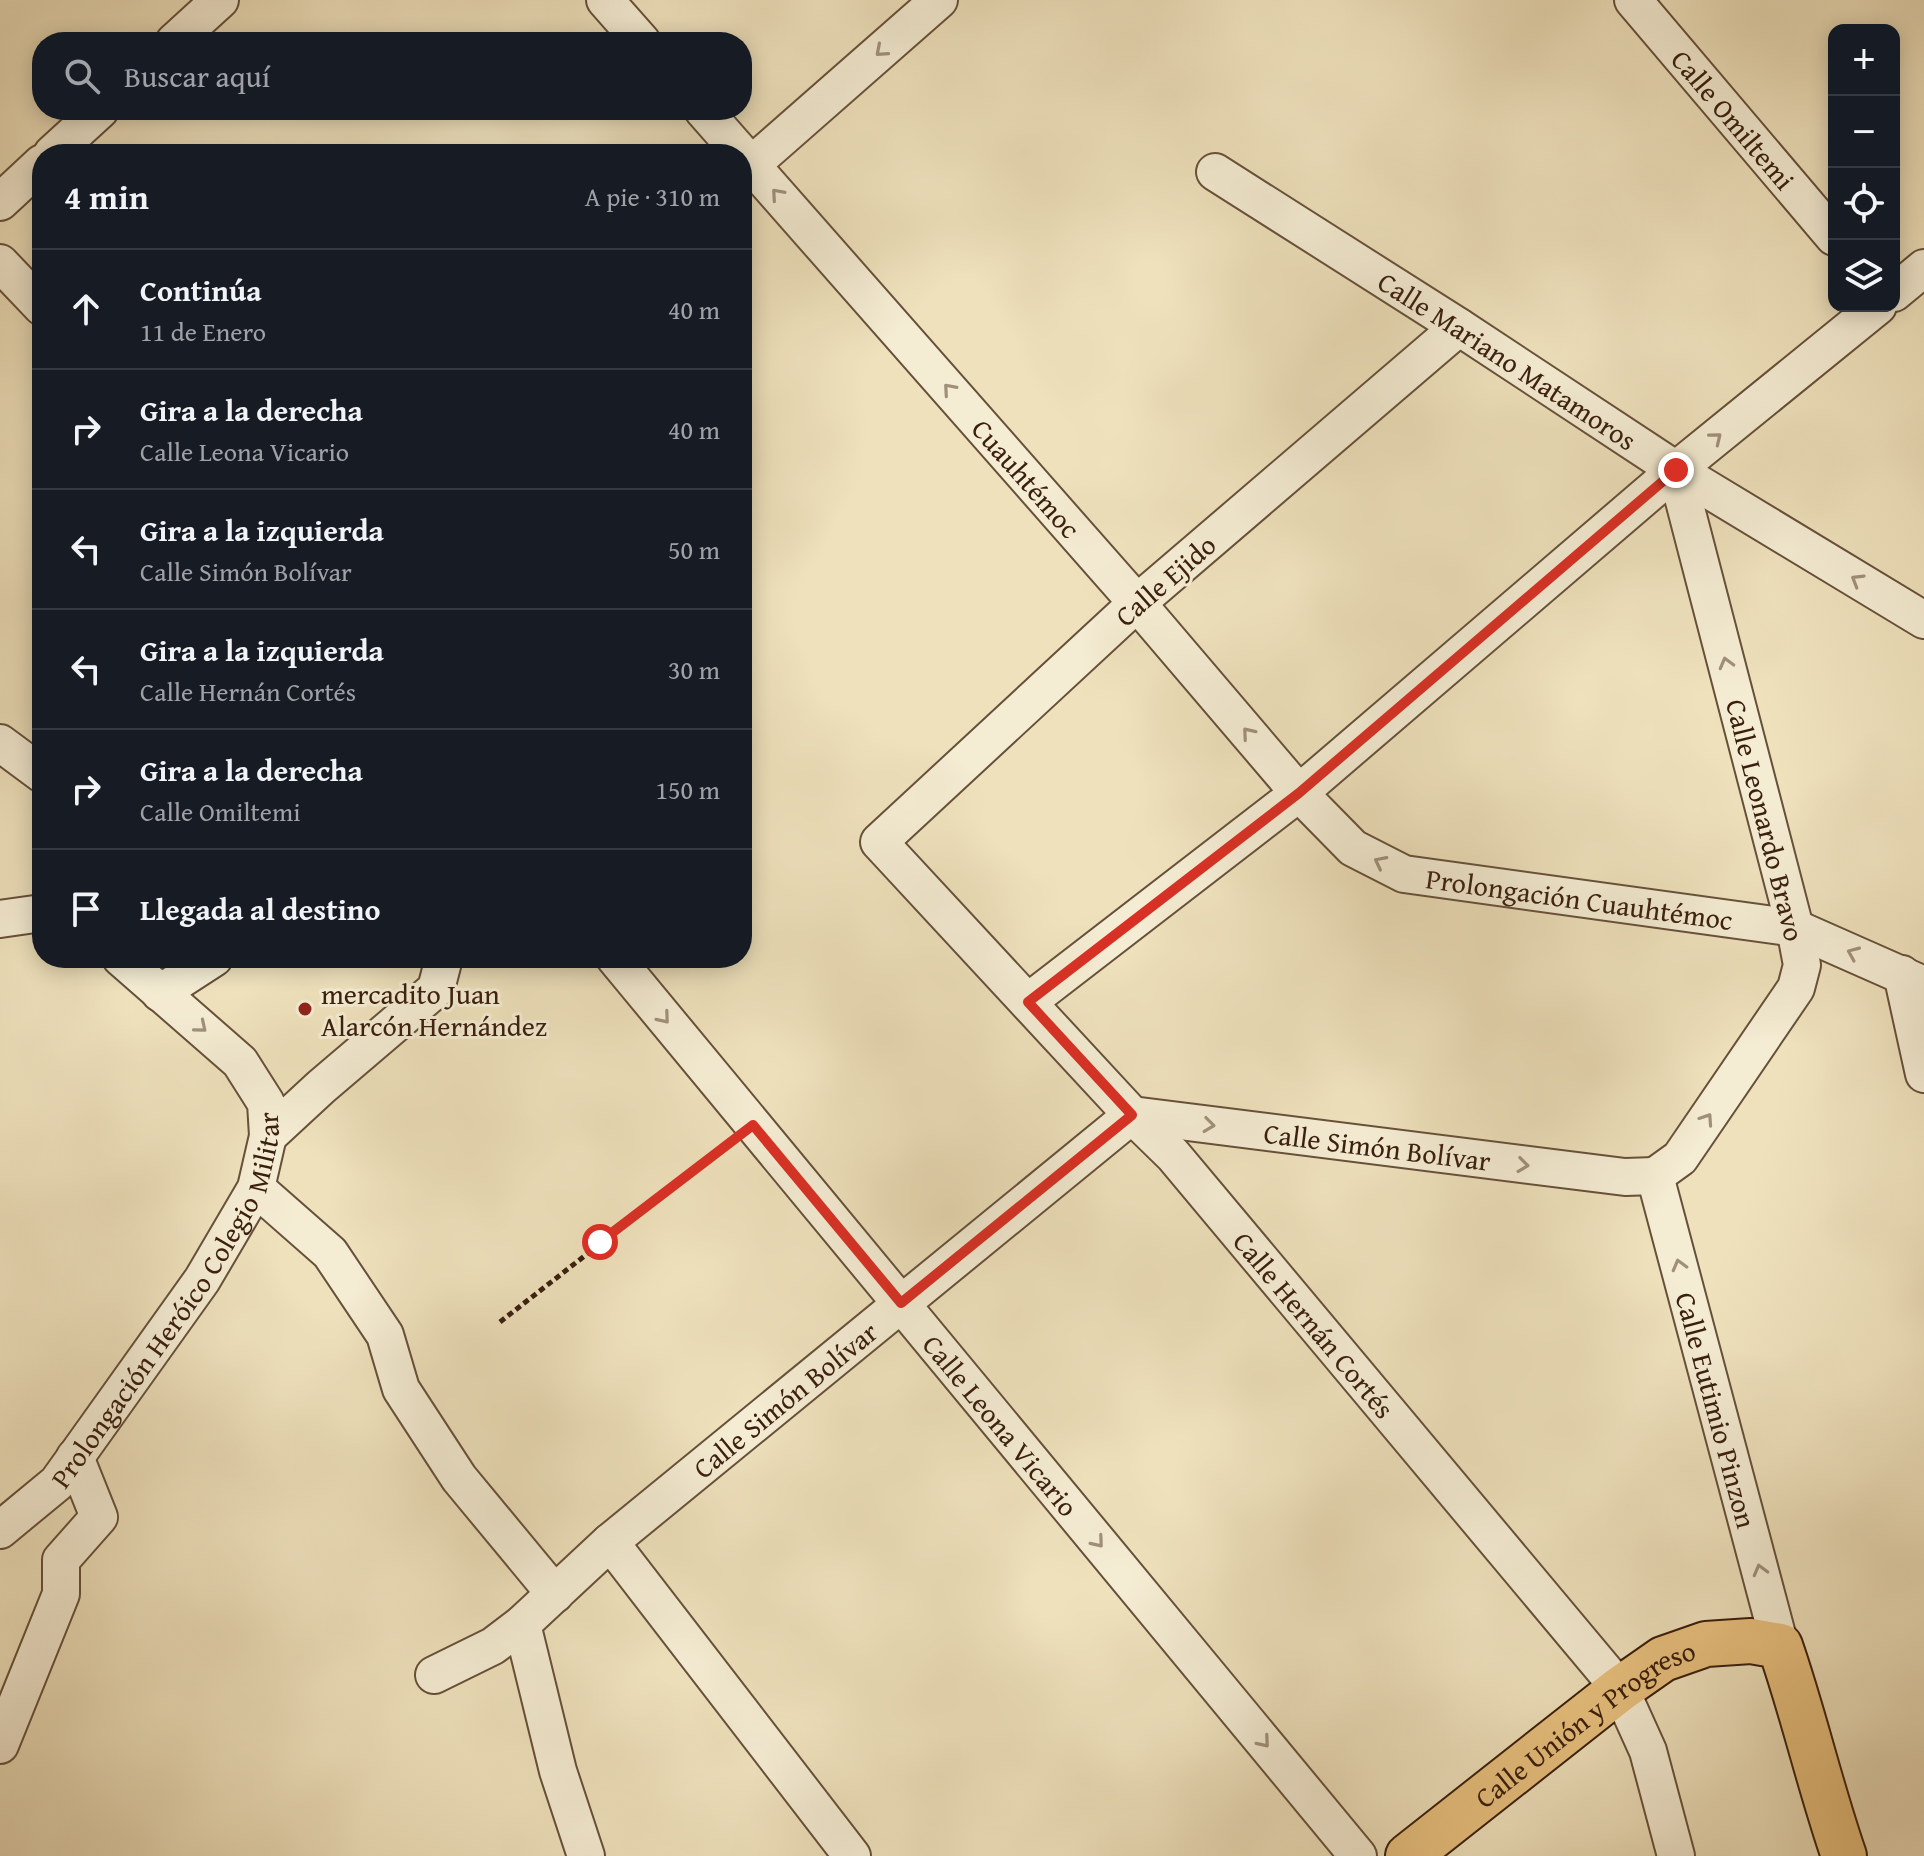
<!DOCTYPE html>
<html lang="es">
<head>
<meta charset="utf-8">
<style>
  :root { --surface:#171b24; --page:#242831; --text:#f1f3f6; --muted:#9ea1a6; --line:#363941 }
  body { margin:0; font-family:"Gentium Book Plus",serif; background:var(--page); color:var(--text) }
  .controls { position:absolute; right:24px; top:24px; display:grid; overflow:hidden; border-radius:16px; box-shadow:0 4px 20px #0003 }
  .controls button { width:72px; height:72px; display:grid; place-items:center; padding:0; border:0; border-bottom:2px solid var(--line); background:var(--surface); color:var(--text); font:40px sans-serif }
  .stop { position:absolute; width:24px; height:24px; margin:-18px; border:6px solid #d93025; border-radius:50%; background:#fff }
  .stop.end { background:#d93025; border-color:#fff; box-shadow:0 2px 8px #0008 }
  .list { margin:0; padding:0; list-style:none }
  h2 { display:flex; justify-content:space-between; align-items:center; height:104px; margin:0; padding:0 32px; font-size:34px }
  h2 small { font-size:26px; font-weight:400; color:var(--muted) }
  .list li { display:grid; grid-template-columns:52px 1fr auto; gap:24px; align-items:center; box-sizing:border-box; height:120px; padding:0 32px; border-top:2px solid var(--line) }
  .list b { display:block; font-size:30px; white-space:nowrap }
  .list p { margin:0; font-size:26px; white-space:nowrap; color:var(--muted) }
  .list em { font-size:26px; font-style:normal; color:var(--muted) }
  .icon { flex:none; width:44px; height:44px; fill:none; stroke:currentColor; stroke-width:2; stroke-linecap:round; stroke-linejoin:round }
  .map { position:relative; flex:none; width:1924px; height:1856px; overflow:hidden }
  .search { position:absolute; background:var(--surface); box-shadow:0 4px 20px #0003; left:32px; top:32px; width:720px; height:88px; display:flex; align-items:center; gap:20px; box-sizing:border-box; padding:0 28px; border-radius:32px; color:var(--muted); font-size:30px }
  .panel { position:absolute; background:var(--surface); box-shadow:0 4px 20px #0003; left:32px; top:144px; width:720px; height:824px; border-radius:32px }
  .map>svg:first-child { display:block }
</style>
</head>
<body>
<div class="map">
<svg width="1924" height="1856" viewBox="0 0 1924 1856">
  <rect width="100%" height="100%" fill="#eee1bc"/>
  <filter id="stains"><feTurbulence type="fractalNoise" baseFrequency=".0025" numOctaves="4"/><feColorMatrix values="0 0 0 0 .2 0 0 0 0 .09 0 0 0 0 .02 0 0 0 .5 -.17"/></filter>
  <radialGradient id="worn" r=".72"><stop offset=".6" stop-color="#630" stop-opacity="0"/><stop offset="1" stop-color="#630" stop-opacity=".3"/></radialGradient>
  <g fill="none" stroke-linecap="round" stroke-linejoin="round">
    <g stroke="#67503a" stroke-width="40">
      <g id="minor">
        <path d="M 605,0 L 642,42"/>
        <path id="s1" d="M 1633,0 L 1834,237"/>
        <path d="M 174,42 L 220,0"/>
        <path id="s2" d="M 703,110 L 1137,603 L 1299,793 L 1353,848 L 1404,874 L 1795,928 L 1924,985"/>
        <path d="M 52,154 L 100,110"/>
        <path id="s3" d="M 1215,172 L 1459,327 L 1676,470 L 1924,620"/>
        <path d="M 742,173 L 939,0"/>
        <path d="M 0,202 L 42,163"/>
        <path d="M 0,263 L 42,307"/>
        <path d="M 1894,293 L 1924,268"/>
        <path id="s4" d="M 1459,327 L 1137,603 L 879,842 L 1132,1115 L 1173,1155 L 1620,1689 L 1648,1751 L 1676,1856"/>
        <path d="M 0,743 L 42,774"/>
        <path d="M 0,919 L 42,913"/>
        <path id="s5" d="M 615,958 L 1358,1856"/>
        <path d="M 1902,974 L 1924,1074"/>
        <path d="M 160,993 L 214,958"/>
        <path d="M 1028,1002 L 1299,793 L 1676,470 L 1878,306"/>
        <path d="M 268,1136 L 321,1087 L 436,989 L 444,958"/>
        <path d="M 1655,1176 L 1680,1158 L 1796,988 L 1802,965 L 1795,928 L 1676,470"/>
        <path id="s6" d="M 1655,1176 L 1780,1646"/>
        <path d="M 256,1188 L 330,1253 L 385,1335 L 401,1389 L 459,1478 L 555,1594"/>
        <path id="s7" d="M 0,1530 L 57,1483 L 202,1280 L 256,1188 L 268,1136 L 266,1103 L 240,1062 L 121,958"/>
        <path d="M 610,1542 L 852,1856"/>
        <path d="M 522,1624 L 558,1771 L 586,1856"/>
        <path id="s8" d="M 434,1675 L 493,1646 L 522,1624 L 610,1542 L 1132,1115 L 1625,1177 L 1655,1176"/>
        <path d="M 0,1745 L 61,1594 L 61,1560 L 99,1517 L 75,1457"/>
      </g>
    </g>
    <g stroke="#3a1f0e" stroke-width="48">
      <g id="major">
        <path id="s9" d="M 1408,1856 L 1620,1689 L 1663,1659 L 1706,1644 L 1751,1641 L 1780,1646 C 1804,1715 1820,1787 1844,1856"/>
      </g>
    </g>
    <path stroke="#3a1f0e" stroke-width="5" stroke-dasharray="6 4" stroke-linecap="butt" d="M 500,1322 L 724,1147"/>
    <use href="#minor" stroke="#f4ecd3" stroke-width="36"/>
    <use href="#major" stroke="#e7c07e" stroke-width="44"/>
  </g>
  <defs><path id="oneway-chevron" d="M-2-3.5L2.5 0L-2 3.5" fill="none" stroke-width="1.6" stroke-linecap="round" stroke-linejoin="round" transform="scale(2)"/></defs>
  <g stroke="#a0907a">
    <use href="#oneway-chevron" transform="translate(881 51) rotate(139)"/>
    <use href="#oneway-chevron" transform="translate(777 194) rotate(-131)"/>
    <use href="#oneway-chevron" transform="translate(949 389) rotate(-131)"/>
    <use href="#oneway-chevron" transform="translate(1716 438) rotate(-39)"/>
    <use href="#oneway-chevron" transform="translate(1857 580) rotate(-149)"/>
    <use href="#oneway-chevron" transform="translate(1726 663) rotate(-105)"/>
    <use href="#oneway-chevron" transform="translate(1248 733) rotate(-130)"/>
    <use href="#oneway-chevron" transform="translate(1380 862) rotate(-153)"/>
    <use href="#oneway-chevron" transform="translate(1853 953) rotate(-157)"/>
    <use href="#oneway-chevron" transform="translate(664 1018) rotate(50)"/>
    <use href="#oneway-chevron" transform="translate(201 1027) rotate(40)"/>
    <use href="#oneway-chevron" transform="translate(1707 1119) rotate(-56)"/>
    <use href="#oneway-chevron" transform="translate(1209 1125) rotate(7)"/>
    <use href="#oneway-chevron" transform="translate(1523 1165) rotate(7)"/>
    <use href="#oneway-chevron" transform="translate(1679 1265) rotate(-105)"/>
    <use href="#oneway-chevron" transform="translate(1098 1542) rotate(50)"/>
    <use href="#oneway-chevron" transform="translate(1760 1570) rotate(-105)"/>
    <use href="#oneway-chevron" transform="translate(1264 1742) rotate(50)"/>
  </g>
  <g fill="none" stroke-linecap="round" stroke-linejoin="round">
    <path stroke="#d93025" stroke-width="10" d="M 600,1242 L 753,1125 L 901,1303 L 1132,1115 L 1028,1002 L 1299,793 L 1676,470"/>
  </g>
  <circle fill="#8f2418" stroke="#f4ecd3" stroke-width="3" cx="305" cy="1009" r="8"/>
  <g text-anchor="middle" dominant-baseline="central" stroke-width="6" stroke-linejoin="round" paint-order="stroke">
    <g font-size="28" fill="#3a1f0e" stroke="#f4ecd3">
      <text stroke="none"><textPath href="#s1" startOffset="156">Calle Omiltemi</textPath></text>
      <text stroke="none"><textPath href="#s3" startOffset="348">Calle Mariano Matamoros</textPath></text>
      <text stroke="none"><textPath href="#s2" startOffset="490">Cuauhtémoc</textPath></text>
      <text transform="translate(1165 580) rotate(-41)">Calle Ejido</text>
      <text transform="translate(1766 820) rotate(76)">Calle Leonardo Bravo</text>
      <text stroke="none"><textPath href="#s2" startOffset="1218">Prolongación Cuauhtémoc</textPath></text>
      <text stroke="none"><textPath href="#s8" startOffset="1144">Calle Simón Bolívar</textPath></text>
      <text stroke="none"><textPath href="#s7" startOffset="290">Prolongación Heróico Colegio Militar</textPath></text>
      <text stroke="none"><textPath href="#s4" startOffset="1426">Calle Hernán Cortés</textPath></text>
      <text stroke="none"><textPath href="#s8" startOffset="448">Calle Simón Bolívar</textPath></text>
      <text stroke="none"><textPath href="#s6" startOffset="242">Calle Eutimio Pinzon</textPath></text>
      <text stroke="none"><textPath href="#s5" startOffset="606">Calle Leona Vicario</textPath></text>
      <text stroke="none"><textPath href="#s9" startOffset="222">Calle Unión y Progreso</textPath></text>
    </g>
    <g font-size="28" fill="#3a1f0e" stroke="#f4ecd3" text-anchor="start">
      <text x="321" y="993">mercadito Juan<tspan x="321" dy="32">Alarcón Hernández</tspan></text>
    </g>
  </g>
  <rect width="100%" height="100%" filter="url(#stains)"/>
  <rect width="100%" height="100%" fill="url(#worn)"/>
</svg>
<div class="controls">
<button>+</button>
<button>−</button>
<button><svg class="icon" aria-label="locate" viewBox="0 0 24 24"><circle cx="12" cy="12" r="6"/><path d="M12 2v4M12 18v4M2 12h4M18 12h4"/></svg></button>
<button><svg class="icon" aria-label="layers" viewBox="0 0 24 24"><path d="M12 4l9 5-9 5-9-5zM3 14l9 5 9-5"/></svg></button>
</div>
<div class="stop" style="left:600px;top:1242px"></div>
<div class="stop end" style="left:1676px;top:470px"></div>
<div class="search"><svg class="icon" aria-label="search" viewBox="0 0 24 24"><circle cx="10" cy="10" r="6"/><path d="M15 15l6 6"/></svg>Buscar aquí</div>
<section class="panel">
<h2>4 min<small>A pie · 310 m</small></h2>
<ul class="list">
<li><svg class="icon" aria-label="ahead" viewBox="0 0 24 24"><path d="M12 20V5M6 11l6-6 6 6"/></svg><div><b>Continúa</b><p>11 de Enero</p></div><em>40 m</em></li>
<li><svg class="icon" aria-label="right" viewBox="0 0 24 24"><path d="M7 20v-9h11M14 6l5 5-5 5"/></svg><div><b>Gira a la derecha</b><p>Calle Leona Vicario</p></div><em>40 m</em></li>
<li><svg class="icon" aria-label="left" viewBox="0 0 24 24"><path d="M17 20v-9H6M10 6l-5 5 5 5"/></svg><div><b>Gira a la izquierda</b><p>Calle Simón Bolívar</p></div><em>50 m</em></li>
<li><svg class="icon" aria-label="left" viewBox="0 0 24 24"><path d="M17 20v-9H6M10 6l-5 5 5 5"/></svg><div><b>Gira a la izquierda</b><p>Calle Hernán Cortés</p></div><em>30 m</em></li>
<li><svg class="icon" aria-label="right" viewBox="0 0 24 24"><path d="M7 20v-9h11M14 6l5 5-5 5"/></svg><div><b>Gira a la derecha</b><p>Calle Omiltemi</p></div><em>150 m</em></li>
<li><svg class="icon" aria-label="arrive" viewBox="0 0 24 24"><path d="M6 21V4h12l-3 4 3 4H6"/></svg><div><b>Llegada al destino</b></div></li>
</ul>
</section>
</div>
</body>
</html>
